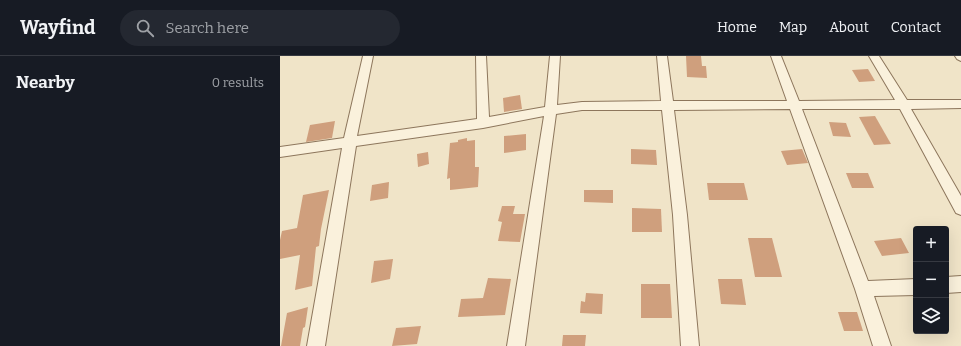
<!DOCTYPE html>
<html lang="en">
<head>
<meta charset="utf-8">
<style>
  :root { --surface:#171b24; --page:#242831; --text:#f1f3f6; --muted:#9ea1a6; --line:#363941 }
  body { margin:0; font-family:Bitter,serif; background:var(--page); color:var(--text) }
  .controls { position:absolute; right:12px; bottom:12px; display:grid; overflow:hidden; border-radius:4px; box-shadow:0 4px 16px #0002 }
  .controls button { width:36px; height:36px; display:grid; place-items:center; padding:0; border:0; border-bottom:1px solid var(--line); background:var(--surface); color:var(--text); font:20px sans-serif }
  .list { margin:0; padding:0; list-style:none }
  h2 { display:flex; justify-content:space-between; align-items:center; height:52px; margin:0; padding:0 16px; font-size:17px }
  h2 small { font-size:13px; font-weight:400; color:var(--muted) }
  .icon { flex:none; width:22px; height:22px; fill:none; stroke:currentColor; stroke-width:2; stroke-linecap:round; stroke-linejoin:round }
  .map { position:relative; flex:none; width:681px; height:290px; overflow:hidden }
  header { display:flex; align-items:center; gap:24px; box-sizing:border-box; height:56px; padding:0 20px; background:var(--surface); border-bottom:1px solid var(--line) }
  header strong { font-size:19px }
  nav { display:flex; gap:22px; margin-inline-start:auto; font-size:14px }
  .search { width:280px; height:36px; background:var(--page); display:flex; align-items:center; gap:10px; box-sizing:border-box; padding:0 14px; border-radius:22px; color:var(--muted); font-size:15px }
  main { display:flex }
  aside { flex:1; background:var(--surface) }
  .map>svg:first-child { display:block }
</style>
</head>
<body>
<header>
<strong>Wayfind</strong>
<div class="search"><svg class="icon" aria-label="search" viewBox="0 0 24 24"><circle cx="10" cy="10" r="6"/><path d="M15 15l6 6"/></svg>Search here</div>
<nav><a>Home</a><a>Map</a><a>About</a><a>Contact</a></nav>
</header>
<main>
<aside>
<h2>Nearby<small>0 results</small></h2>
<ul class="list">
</ul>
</aside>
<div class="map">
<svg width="681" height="290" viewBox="0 0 681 290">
  <rect width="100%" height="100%" fill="#f0e4c8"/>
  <g fill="#cf9f7d">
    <path d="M 406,0 L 421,0 L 422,10 L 426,10 L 427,22 L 407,21 Z"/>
    <path d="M 588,13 L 595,25 L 579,26 L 572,14 Z"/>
    <path d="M 240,39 L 242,53 L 224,56 L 223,42 Z"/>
    <path d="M 595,60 L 611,88 L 594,89 L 579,61 Z"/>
    <path d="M 55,65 L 52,82 L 26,86 L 30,69 Z"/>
    <path d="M 549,66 L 566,67 L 571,81 L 553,80 Z"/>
    <path d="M 246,78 L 246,94 L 224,97 L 224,80 Z"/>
    <path d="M 187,82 L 187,85 L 195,84 L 195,111 L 199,111 L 198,131 L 170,134 L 170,122 L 167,123 L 170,87 L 178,86 L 178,84 Z"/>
    <path d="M 351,93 L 376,94 L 377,109 L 351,108 Z"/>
    <path d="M 522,93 L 528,107 L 507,109 L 501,95 Z"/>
    <path d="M 148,96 L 149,108 L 138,111 L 137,98 Z"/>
    <path d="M 566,117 L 588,117 L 594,132 L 572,132 Z"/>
    <path d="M 109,126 L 108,142 L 90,145 L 92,129 Z"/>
    <path d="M 427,127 L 464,127 L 468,144 L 429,144 Z"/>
    <path d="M 49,134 L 41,173 L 39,190 L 36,191 L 32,230 L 15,234 L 20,199 L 0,203 L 0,184 L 2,175 L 17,172 L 23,139 Z"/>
    <path d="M 304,134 L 333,134 L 333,147 L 304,146 Z"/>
    <path d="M 222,150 L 235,150 L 233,158 L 245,158 L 240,186 L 218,185 L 222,166 L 218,165 Z"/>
    <path d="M 352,152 L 381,153 L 382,176 L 352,176 Z"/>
    <path d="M 468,182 L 492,182 L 502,221 L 475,221 Z"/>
    <path d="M 621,182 L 629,197 L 602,200 L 594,185 Z"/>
    <path d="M 113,203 L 110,223 L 91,227 L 94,205 Z"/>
    <path d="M 208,222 L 231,223 L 225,259 L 178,261 L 181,243 L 203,242 Z"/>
    <path d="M 438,223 L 462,223 L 466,249 L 441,248 Z"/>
    <path d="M 361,228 L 390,228 L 392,262 L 361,262 Z"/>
    <path d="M 306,237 L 323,238 L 322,258 L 300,257 L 301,245 L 305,246 Z"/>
    <path d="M 28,251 L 25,271 L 23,272 L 20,290 L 1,290 L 7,257 Z"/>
    <path d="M 558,256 L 577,256 L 583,275 L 564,275 Z"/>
    <path d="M 141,270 L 137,288 L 112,290 L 116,272 Z"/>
    <path d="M 283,279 L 306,279 L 305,290 L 282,290 Z"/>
  </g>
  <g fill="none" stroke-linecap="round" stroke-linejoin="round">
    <g stroke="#8d765c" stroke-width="2">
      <g id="minor">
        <path d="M 83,0 L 93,0 L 77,80 L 197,63 L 196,0 L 206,0 L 209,61 L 265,51 L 270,0 L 280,0 L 277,49 L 302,46 L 381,45 L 377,0 L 387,0 L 393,45 L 507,45 L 491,0 L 501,0 L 519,45 L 615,44 L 589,0 L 599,0 L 627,44 L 681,44 L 681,52 L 631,53 L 681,140 L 681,159 L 676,157 L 620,53 L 522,53 L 588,225 L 636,223 L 636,239 L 594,240 L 611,290 L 593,290 L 575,233 L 510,53 L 394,54 L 407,159 L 419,290 L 401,290 L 393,159 L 382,54 L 302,54 L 276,58 L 245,290 L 227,290 L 264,60 L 203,72 L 76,90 L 45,290 L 27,290 L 62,92 L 0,101 L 0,91 L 64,82 Z"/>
        <path d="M 675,0 L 681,0 L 681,5 L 677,3 Z"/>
        <path d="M 681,220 L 681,236 L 666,237 L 666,221 Z"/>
      </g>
    </g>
    <use href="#minor" fill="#faf1dc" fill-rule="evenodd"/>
  </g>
</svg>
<div class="controls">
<button>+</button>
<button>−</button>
<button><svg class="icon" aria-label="layers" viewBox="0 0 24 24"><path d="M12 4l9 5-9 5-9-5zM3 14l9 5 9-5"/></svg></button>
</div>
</div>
</main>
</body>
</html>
